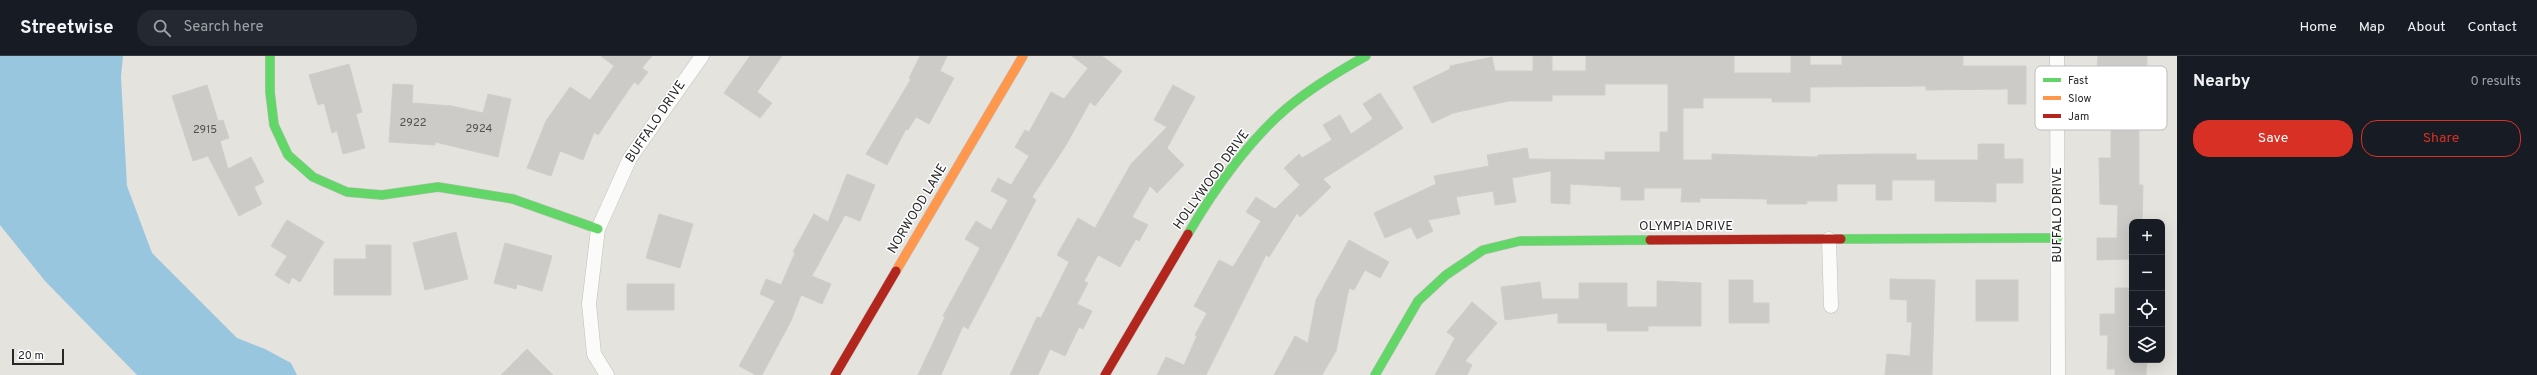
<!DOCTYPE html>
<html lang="en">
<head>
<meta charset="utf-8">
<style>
  :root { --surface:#171b24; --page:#242831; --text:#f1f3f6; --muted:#9ea1a6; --line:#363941; --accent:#d93025 }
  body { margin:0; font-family:Overpass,sans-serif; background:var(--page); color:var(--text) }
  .controls { position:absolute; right:12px; bottom:12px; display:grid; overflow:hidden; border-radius:8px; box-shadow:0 4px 16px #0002 }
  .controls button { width:36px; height:36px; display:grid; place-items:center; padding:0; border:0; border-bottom:1px solid var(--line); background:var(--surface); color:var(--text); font:20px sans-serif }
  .scale { position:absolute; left:12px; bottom:10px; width:52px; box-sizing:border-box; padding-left:4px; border:2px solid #282828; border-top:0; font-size:11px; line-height:14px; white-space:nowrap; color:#282828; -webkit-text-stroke:3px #fff; paint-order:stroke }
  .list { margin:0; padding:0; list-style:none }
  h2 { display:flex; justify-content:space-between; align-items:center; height:52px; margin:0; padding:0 16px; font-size:17px }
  h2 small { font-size:13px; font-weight:400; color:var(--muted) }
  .actions { display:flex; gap:8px; padding:12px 16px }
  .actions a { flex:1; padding:9px 0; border:1px solid var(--accent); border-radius:16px; text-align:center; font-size:14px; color:var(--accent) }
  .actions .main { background:var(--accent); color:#fff }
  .icon { flex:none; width:22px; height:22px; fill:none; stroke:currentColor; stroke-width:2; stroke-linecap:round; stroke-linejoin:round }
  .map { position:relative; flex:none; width:2177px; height:319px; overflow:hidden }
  header { display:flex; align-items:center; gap:24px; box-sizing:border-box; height:56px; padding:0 20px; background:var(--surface); border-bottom:1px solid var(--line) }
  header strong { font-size:19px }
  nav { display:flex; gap:22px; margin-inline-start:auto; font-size:14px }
  .search { width:280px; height:36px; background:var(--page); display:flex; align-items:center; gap:10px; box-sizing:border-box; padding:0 14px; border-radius:16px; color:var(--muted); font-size:15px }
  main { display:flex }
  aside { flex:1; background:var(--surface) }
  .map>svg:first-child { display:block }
</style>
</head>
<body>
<header>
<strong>Streetwise</strong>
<div class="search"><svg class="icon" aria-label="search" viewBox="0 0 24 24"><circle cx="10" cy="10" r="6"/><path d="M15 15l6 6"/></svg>Search here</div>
<nav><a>Home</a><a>Map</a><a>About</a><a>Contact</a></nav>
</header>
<main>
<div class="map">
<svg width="2177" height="319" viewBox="0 0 2177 319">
  <rect width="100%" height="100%" fill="#e5e3de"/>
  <path fill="#99c6df" d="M 0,0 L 123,0 L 121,21 L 127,130 L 152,197 L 237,282 L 265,293 L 291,307 L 297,319 L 137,319 L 45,225 L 0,169 Z"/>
  <g fill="#cdcbc7" stroke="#d0ceca">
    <path d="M 601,0 L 652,0 L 642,12 L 648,16 L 638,29 L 634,26 L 598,79 L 594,76 L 583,104 L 560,95 L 551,120 L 527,112 L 546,65 L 570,31 L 590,44 L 614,10 Z"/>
    <path d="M 750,0 L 782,0 L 757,36 L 772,47 L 760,62 L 724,37 Z"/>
    <path d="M 920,0 L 947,0 L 940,15 L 954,22 L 929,68 L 916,61 L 908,74 L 906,73 L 887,109 L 866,98 L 911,23 L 909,22 Z"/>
    <path d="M 1072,0 L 1102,0 L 1122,15 L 1095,50 L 1090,46 L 1066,89 L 1032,141 L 1036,144 L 968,273 L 963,270 L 941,319 L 918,319 L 945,261 L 943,260 L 980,192 L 965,183 L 976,165 L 991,174 L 1008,144 L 991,135 L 998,122 L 1011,129 L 1029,100 L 1015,91 L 1025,74 L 1029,76 L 1051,36 L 1064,43 L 1088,12 Z"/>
    <path d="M 1533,0 L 1552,0 L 1552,15 L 1586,15 L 1586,0 L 1734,0 L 1734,17 L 1791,17 L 1791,0 L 1810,0 L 1810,9 L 1842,9 L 1842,0 L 1963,0 L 1963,10 L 2026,10 L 2026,48 L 2008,48 L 2008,33 L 1926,34 L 1926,30 L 1810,31 L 1810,46 L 1772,46 L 1772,42 L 1703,42 L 1703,52 L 1683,52 L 1683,104 L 1712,104 L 1712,98 L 1818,101 L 1818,99 L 1876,98 L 1916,98 L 1916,104 L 1978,104 L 1978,88 L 2004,88 L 2004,103 L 2023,103 L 2023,127 L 1996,127 L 1996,146 L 1935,145 L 1935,124 L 1892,124 L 1892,144 L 1876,144 L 1876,128 L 1837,128 L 1837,145 L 1807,145 L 1807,148 L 1767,148 L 1767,143 L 1700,142 L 1700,146 L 1681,146 L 1682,132 L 1644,132 L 1644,144 L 1621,144 L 1621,131 L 1570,128 L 1570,148 L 1551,147 L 1551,115 L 1512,122 L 1516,146 L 1495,149 L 1493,135 L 1456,141 L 1460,158 L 1428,164 L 1433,175 L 1417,183 L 1411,171 L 1385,182 L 1374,157 L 1436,128 L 1434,120 L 1489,110 L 1487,99 L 1527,92 L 1529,103 L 1605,104 L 1605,96 L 1660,96 L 1660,76 L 1668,76 L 1668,28 L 1605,28 L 1605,39 L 1552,39 L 1552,45 L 1509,45 L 1453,57 L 1432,67 L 1413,31 L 1450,13 L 1450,10 L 1492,1 L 1495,15 L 1533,15 Z"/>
    <path d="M 2098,0 L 2147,0 L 2147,15 L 2140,15 L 2140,67 L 2139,67 L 2139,129 L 2143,129 L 2142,166 L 2132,166 L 2132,203 L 2097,204 L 2097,182 L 2117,182 L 2118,149 L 2100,148 L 2099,102 L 2111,102 L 2111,67 L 2104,67 L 2104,14 L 2097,14 Z"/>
    <path d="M 349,8 L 362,56 L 356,58 L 365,92 L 343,98 L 337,75 L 332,77 L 324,47 L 318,49 L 309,19 Z"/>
    <path d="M 393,28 L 413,29 L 412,47 L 452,50 L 483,57 L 488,38 L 511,43 L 498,101 L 435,86 L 435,89 L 389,86 Z"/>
    <path d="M 207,29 L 218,65 L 223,64 L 229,82 L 220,85 L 228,113 L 251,101 L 264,126 L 254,131 L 262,148 L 239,160 L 208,100 L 193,105 L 172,40 Z"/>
    <path d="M 1173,29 L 1195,41 L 1167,92 L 1184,109 L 1157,137 L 1150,130 L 1132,161 L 1148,169 L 1139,185 L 1136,183 L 1120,211 L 1098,199 L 1084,225 L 1088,227 L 1077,248 L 1092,255 L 1083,273 L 1079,271 L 1065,300 L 1050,293 L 1038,319 L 1010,319 L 1037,261 L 1041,262 L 1069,206 L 1057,199 L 1078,162 L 1095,172 L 1131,108 L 1167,71 L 1154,64 Z"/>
    <path d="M 1380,37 L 1403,72 L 1323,123 L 1331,131 L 1300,161 L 1297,157 L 1269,201 L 1266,199 L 1206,319 L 1157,319 L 1166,301 L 1184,309 L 1197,280 L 1195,279 L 1207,257 L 1194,250 L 1219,204 L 1233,211 L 1261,165 L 1246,156 L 1256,141 L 1275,153 L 1300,129 L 1284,112 L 1299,98 L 1302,102 L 1332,84 L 1323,69 L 1340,59 L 1351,78 L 1373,63 L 1363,48 Z"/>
    <path d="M 847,118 L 875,129 L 860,165 L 845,159 L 812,220 L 831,228 L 822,248 L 801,239 L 791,265 L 762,319 L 756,319 L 739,310 L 775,245 L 760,238 L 766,223 L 781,229 L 795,197 L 793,196 L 814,158 L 828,166 Z"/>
    <path d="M 659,158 L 693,168 L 680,212 L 646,202 Z"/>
    <path d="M 287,164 L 324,186 L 300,226 L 292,221 L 289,228 L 275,219 L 287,200 L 271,190 Z"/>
    <path d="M 456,176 L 468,223 L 425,234 L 413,187 Z"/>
    <path d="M 1349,184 L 1389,206 L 1380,222 L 1365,214 L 1354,234 L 1349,232 L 1336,295 L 1322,319 L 1274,319 L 1295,280 L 1308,287 L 1316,244 Z"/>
    <path d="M 505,187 L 552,200 L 542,235 L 517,228 L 516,233 L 494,227 Z"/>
    <path d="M 366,189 L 391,189 L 391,239 L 334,239 L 334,203 L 366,203 Z"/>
    <path d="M 1890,223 L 1935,224 L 1932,319 L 1885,319 L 1887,298 L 1910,300 L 1912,266 L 1907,266 L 1907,244 L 1890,243 Z"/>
    <path d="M 1729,224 L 1753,224 L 1753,247 L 1769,247 L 1769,267 L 1729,267 Z"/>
    <rect x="1976" y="224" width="42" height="41"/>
    <path d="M 1657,225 L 1701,227 L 1701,270 L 1648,270 L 1648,275 L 1607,275 L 1607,267 L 1558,267 L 1558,257 L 1505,264 L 1501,231 L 1540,226 L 1542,243 L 1579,243 L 1579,227 L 1627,227 L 1627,251 L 1657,251 Z"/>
    <rect x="627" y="228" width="47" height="26"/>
    <path d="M 2115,232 L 2132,232 L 2132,304 L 2147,304 L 2146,319 L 2115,319 L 2115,313 L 2107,313 L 2108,279 L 2100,279 L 2100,258 L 2115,258 Z"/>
    <path d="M 1472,246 L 1497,267 L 1465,305 L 1472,309 L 1467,319 L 1435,319 L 1455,282 L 1447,276 Z"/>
    <path d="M 527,293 L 553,319 L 501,319 Z"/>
  </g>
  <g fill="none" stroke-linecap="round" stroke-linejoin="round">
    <g stroke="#bfbfbf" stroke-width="15">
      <g id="street">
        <path d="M 2057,0 L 2058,319"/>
        <path d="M 1829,183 L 1831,250"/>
        <path d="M 607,319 L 594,298 L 589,248 L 598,173 L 630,102 L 702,0"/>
      </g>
    </g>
    <g stroke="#bfbfbf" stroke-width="10">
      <g id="fast">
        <path d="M 270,0 L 270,36 L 274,69 L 288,99 L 313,121 L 347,136 L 382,139 L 438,131 L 513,143 L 598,173"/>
        <path d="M 1188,178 C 1213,135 1249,84 1287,52 C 1311,32 1339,15 1366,0"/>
        <path d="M 1841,183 L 2058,182"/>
        <path d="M 1375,319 L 1418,245 L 1446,219 L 1483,194 L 1520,185 L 1650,184"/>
      </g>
    </g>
    <g stroke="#bfbfbf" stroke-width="10">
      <path id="slow" d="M 896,215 L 1023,0"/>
    </g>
    <g stroke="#bfbfbf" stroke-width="10">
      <g id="jam">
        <path d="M 1650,184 L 1841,183"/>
        <path d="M 835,319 L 896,215"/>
        <path d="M 1105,319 L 1188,178"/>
      </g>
    </g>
    <use href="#street" stroke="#fbfbfa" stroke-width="14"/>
    <use href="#fast" stroke="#63d668" stroke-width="9"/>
    <use href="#slow" stroke="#ff974d" stroke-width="9"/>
    <use href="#jam" stroke="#b3261e" stroke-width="9"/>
  </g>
  <g text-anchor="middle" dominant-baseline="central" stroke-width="3" stroke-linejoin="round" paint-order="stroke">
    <g font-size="11" fill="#525250">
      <text x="413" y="67">2922</text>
      <text x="479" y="73">2924</text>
      <text x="205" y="74">2915</text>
    </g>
    <g font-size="13" fill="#282828" stroke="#fff">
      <text transform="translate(656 66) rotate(-56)">BUFFALO DRIVE</text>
      <text transform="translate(1212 124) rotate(-54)">HOLLYWOOD DRIVE</text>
      <text transform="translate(918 153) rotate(-59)">NORWOOD LANE</text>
      <text transform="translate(2058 159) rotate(-90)">BUFFALO DRIVE</text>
      <text x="1686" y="171">OLYMPIA DRIVE</text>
    </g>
  </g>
  <rect x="2035" y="10" width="132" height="64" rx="6" fill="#fff" stroke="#bebebe" stroke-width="1"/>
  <rect x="2043" y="22" width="18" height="4" fill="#63d668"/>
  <rect x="2043" y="40" width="18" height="4" fill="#ff974d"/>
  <rect x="2043" y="58" width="18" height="4" fill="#b3261e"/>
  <g font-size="11" fill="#282828">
    <text x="2068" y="28">Fast</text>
    <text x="2068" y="46">Slow</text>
    <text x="2068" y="64">Jam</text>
  </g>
</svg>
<div class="controls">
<button>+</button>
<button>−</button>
<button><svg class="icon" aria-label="locate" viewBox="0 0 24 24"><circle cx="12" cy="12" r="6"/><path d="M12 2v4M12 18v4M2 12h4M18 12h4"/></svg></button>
<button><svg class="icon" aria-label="layers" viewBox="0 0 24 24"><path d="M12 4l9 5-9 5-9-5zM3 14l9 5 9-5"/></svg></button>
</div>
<div class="scale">20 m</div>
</div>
<aside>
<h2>Nearby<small>0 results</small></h2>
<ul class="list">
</ul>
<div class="actions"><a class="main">Save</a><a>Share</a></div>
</aside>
</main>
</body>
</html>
